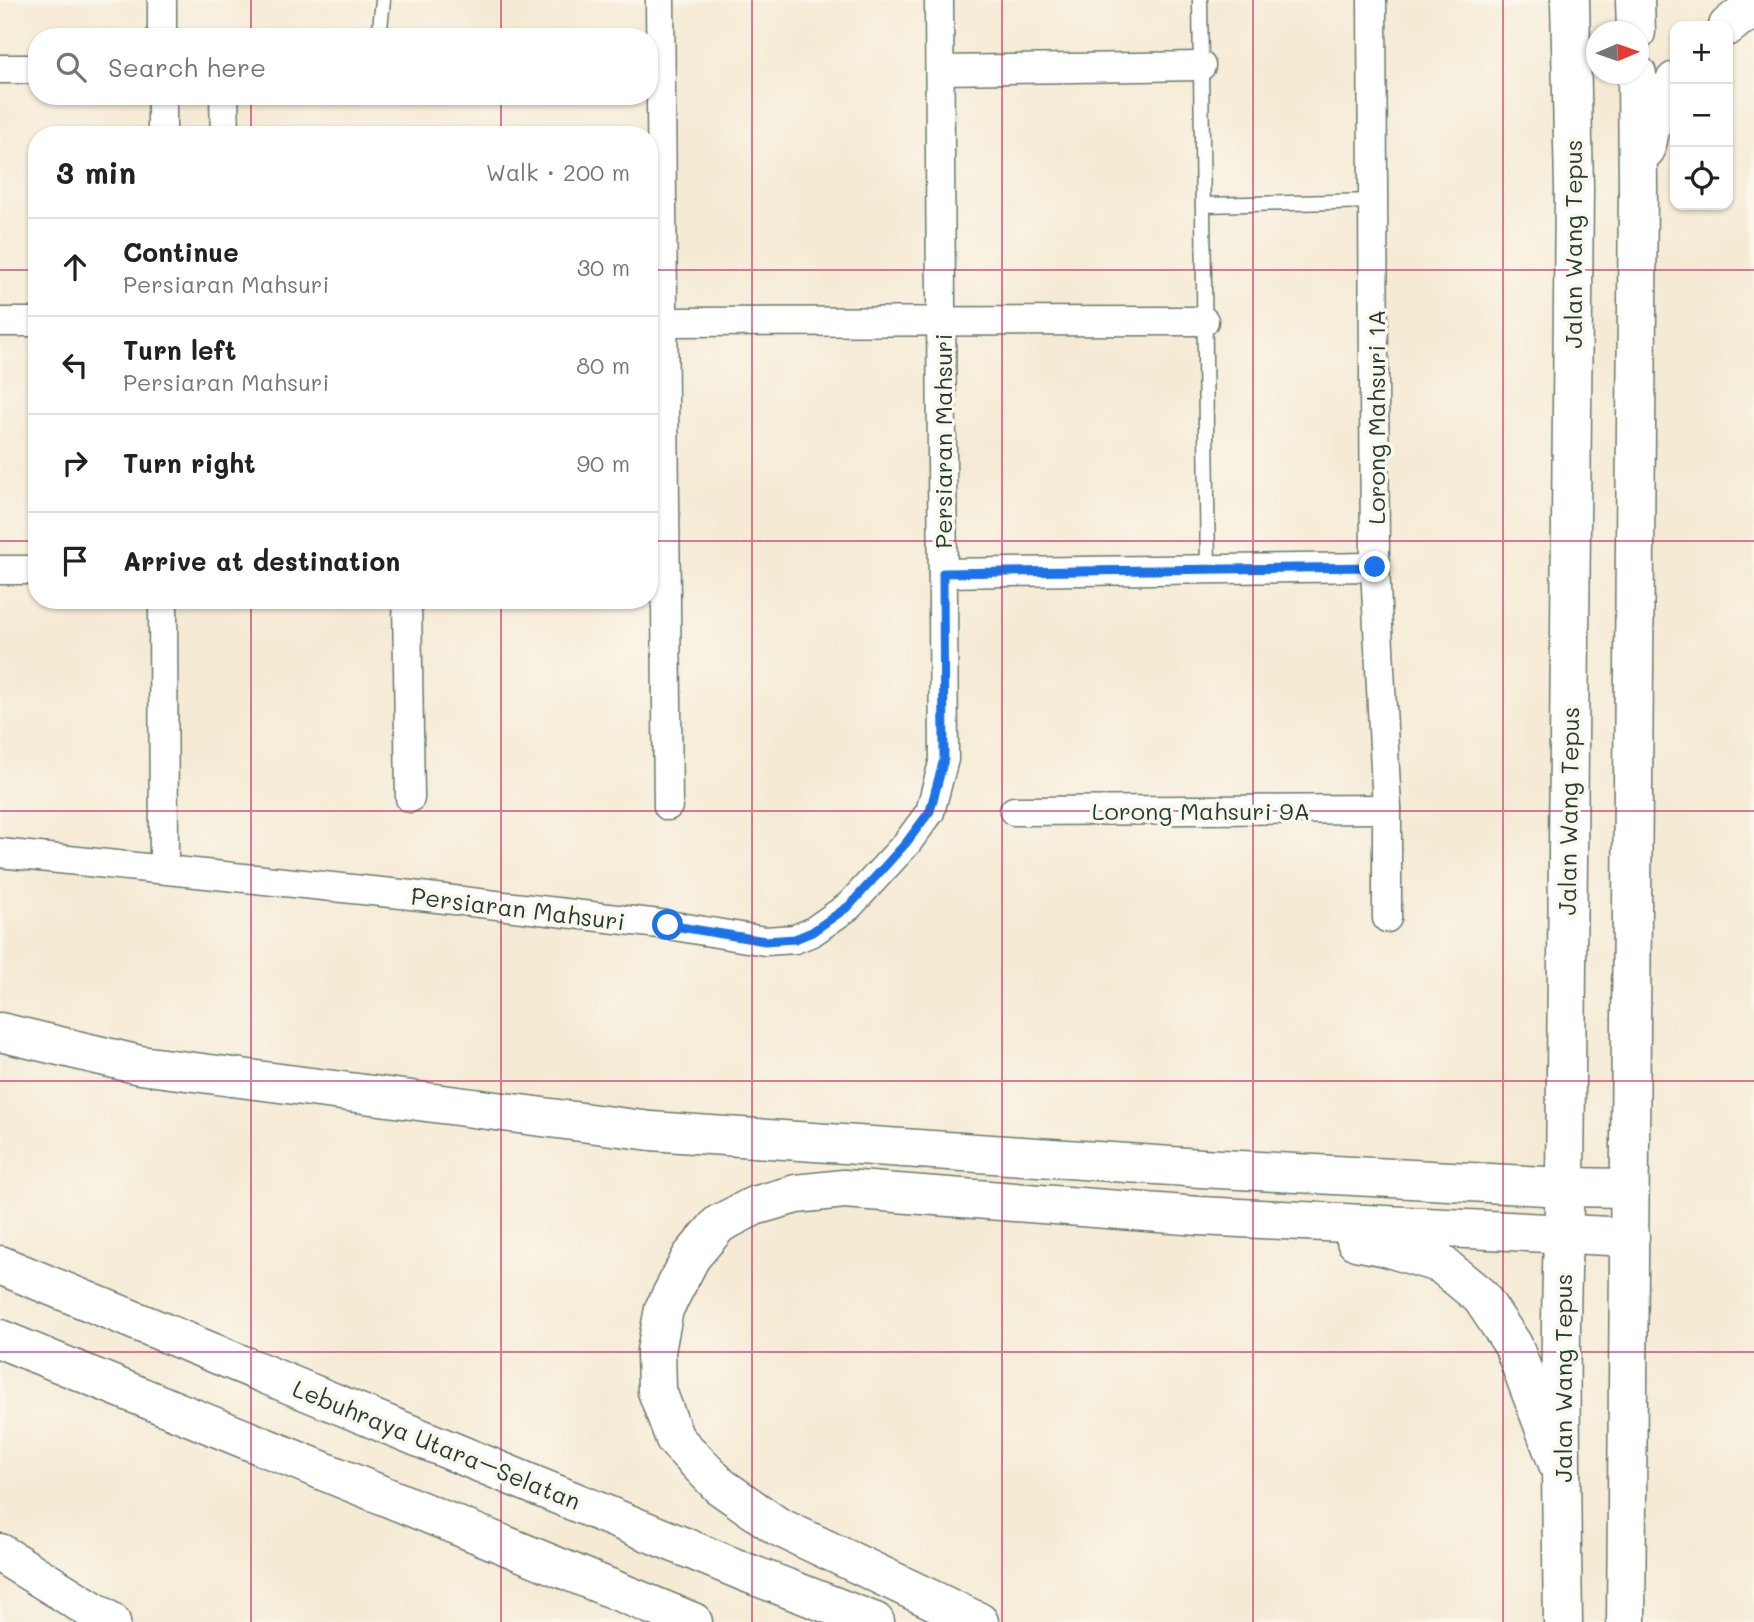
<!DOCTYPE html>
<html lang="en">
<head>
<meta charset="utf-8">
<style>
  :root { --surface:#fff; --page:#f2f2f2; --text:#222; --muted:#767676; --line:#e0e0e0 }
  body { margin:0; font-family:Mali,sans-serif; background:var(--page); color:var(--text) }
  .controls { position:absolute; right:21px; top:21px; display:grid; overflow:hidden; border-radius:14px; box-shadow:0 2px 5px #0004 }
  .controls button { width:63px; height:63px; display:grid; place-items:center; padding:0; border:0; border-bottom:2px solid var(--line); background:var(--surface); color:var(--text); font:35px sans-serif }
  .compass { position:absolute; left:1586px; top:21px; width:63px; height:63px; border-radius:50%; background:var(--surface); box-shadow:0 2px 5px #0004; rotate:88deg }
  .stop { position:absolute; width:21px; height:21px; margin:-16px; border:5px solid #1a73e8; border-radius:50%; background:#fff }
  .stop.end { background:#1a73e8; border-color:#fff; box-shadow:0 2px 7px #0008 }
  .list { margin:0; padding:0; list-style:none }
  h2 { display:flex; justify-content:space-between; align-items:center; height:91px; margin:0; padding:0 28px; font-size:30px }
  h2 small { font-size:23px; font-weight:400; color:var(--muted) }
  .list li { display:grid; grid-template-columns:46px 1fr auto; gap:21px; align-items:center; box-sizing:border-box; height:98px; padding:0 28px; border-top:2px solid var(--line) }
  .list b { display:block; font-size:26px; white-space:nowrap }
  .list p { margin:0; font-size:23px; white-space:nowrap; color:var(--muted) }
  .list em { font-size:23px; font-style:normal; color:var(--muted) }
  .icon { flex:none; width:38px; height:38px; fill:none; stroke:currentColor; stroke-width:2; stroke-linecap:round; stroke-linejoin:round }
  .map { position:relative; flex:none; width:1754px; height:1622px; overflow:hidden }
  .search { position:absolute; background:var(--surface); box-shadow:0 2px 5px #0004; left:28px; top:28px; width:630px; height:77px; display:flex; align-items:center; gap:18px; box-sizing:border-box; padding:0 24px; border-radius:28px; color:var(--muted); font-size:26px }
  .panel { position:absolute; background:var(--surface); box-shadow:0 2px 5px #0004; left:28px; top:126px; width:630px; height:483px; border-radius:28px }
  .map>svg:first-child { display:block }
</style>
</head>
<body>
<div class="map">
<svg width="1754" height="1622" viewBox="0 0 1754 1622">
  <rect width="100%" height="100%" fill="#fbf7ec"/>
  <filter id="ink" filterUnits="userSpaceOnUse"><feTurbulence type="fractalNoise" baseFrequency=".0143" numOctaves="2"/><feDisplacementMap in="SourceGraphic" scale="14" xChannelSelector="R" yChannelSelector="G"/><feConvolveMatrix kernelMatrix="1 2 1 2 8 2 1 2 1" color-interpolation-filters="sRGB"/></filter>
  <filter id="wash" filterUnits="userSpaceOnUse"><feTurbulence type="fractalNoise" baseFrequency=".00686" numOctaves="4" result="noise"/><feDisplacementMap in="SourceGraphic" scale="28" xChannelSelector="R" yChannelSelector="G"/><feGaussianBlur stdDeviation="1.57" result="paint"/><feColorMatrix in="noise" values="0 0 0 0 0 0 0 0 0 0 0 0 0 0 0 0 0 1.4 0 .05"/><feComposite in="paint" operator="in"/></filter>
  <g filter="url(#wash)">
    <rect width="100%" height="100%" fill="#f5ead4"/>
  </g>
  <g filter="url(#ink)">
    <g fill="none" stroke-linecap="round" stroke-linejoin="round">
      <g stroke="#6a7a6c" stroke-width="17">
        <g id="service">
          <path d="M 1200,0 L 1208,570"/>
          <path d="M 379,37 L 383,0"/>
          <path d="M 1203,205 L 1375,201"/>
        </g>
      </g>
      <g stroke="#6a7a6c" stroke-width="31">
        <g id="minor">
          <path d="M 162,0 L 162,37"/>
          <path d="M 660,0 L 668,806"/>
          <path d="M 1372,0 L 1375,567 L 1387,809 L 1387,918"/>
          <path d="M 0,69 L 37,69"/>
          <path d="M 941,70 L 1201,66"/>
          <path d="M 162,96 L 162,135"/>
          <path d="M 224,96 L 225,135"/>
          <path d="M 0,322 L 37,322"/>
          <path d="M 649,322 L 1204,321"/>
          <path d="M 0,570 L 37,570"/>
          <path d="M 943,573 L 1375,567"/>
          <path d="M 163,600 L 164,869"/>
          <path d="M 407,600 L 410,798"/>
          <path d="M 1014,811 L 1387,809"/>
          <path d="M 0,853 L 411,895 L 668,925 L 765,941 L 795,939 L 812,932 L 849,906 L 907,843 L 930,812 L 944,759 L 939,0"/>
        </g>
      </g>
      <g stroke="#6a7a6c" stroke-width="41">
        <g id="secondary">
          <path d="M 1635,0 L 1636,32"/>
          <path d="M 1728,26 L 1739,17 L 1754,11"/>
          <path d="M 1646,149 L 1652,121 L 1675,81"/>
          <path d="M 1563,1622 C 1561,1477 1558,1332 1565,1187 L 1574,189 L 1570,0"/>
          <path d="M 1626,1622 L 1638,188 L 1637,74"/>
        </g>
      </g>
      <g stroke="#6a7a6c" stroke-width="41">
        <g id="motorway">
          <path d="M 0,1032 L 140,1065 L 651,1131 L 1201,1168 L 1565,1187 L 1629,1188"/>
          <path d="M 1356,1241 L 1382,1246 L 1441,1264 L 1481,1297 L 1513,1345 L 1561,1472"/>
          <path d="M 0,1265 L 745,1572 L 875,1622"/>
          <path d="M 0,1339 L 693,1622"/>
          <path d="M 0,1553 L 111,1622"/>
          <path d="M 979,1622 L 777,1526 L 720,1486 L 675,1439 L 657,1391 L 656,1351 L 664,1309 L 691,1257 L 719,1224 L 754,1206 L 796,1194 L 844,1189 L 1199,1216 L 1630,1237"/>
        </g>
      </g>
      <use href="#service" stroke="#fff" stroke-width="14"/>
      <use href="#minor" stroke="#fff" stroke-width="28"/>
      <use href="#secondary" stroke="#fff" stroke-width="38"/>
      <use href="#motorway" stroke="#fff" stroke-width="38"/>
    </g>
  </g>
  <g fill="none" stroke-linecap="round" stroke-linejoin="round" filter="url(#ink)">
    <path stroke="#1a73e8" stroke-width="9" d="M 668,925 L 765,941 L 795,939 L 812,932 L 849,906 L 906,843 L 930,811 L 944,759 L 943,573 L 1375,567"/>
  </g>
  <path fill="none" stroke="#c2185b" stroke-width="2" stroke-opacity="0.55" d="M 251,0 L 251,37M 501,0 L 501,37M 752,0 L 752,1622M 1002,0 L 1002,1622M 1253,0 L 1253,1622M 1503,0 L 1503,1622M 251,96 L 251,135M 501,96 L 501,135M 0,270 L 37,270M 649,270 L 1754,270M 0,541 L 37,541M 649,541 L 1754,541M 251,600 L 251,1622M 501,600 L 501,1622M 0,811 L 1754,811M 0,1081 L 1754,1081M 0,1352 L 1754,1352"/>
  <g text-anchor="middle" dominant-baseline="central" stroke-width="7" stroke-linejoin="round" paint-order="stroke">
    <g font-size="24" fill="#1f3d34" stroke="#fbf7ec">
      <text transform="translate(1572 244) rotate(-90)">Jalan Wang Tepus</text>
      <text transform="translate(1375 417) rotate(-90)">Lorong Mahsuri 1A</text>
      <text transform="translate(942 441) rotate(-90)">Persiaran Mahsuri</text>
      <text x="1201" y="810">Lorong Mahsuri 9A</text>
      <text transform="translate(1568 811) rotate(-89)">Jalan Wang Tepus</text>
      <text transform="translate(518 908) rotate(7)">Persiaran Mahsuri</text>
      <text transform="translate(1562 1378) rotate(-90)">Jalan Wang Tepus</text>
      <text transform="translate(437 1444) rotate(22)">Lebuhraya Utara–Selatan</text>
    </g>
  </g>
</svg>
<div class="controls">
<button>+</button>
<button>−</button>
<button><svg class="icon" aria-label="locate" viewBox="0 0 24 24"><circle cx="12" cy="12" r="6"/><path d="M12 2v4M12 18v4M2 12h4M18 12h4"/></svg></button>
</div>
<svg class="compass" viewBox="-18 -18 36 36"><path d="M0-13l5 13h-10z" fill="#e53935"/><path d="M0 13l5-13h-10z" fill="#767676"/></svg>
<div class="stop" style="left:668px;top:925px"></div>
<div class="stop end" style="left:1375px;top:567px"></div>
<div class="search"><svg class="icon" aria-label="search" viewBox="0 0 24 24"><circle cx="10" cy="10" r="6"/><path d="M15 15l6 6"/></svg>Search here</div>
<section class="panel">
<h2>3 min<small>Walk · 200 m</small></h2>
<ul class="list">
<li><svg class="icon" aria-label="ahead" viewBox="0 0 24 24"><path d="M12 20V5M6 11l6-6 6 6"/></svg><div><b>Continue</b><p>Persiaran Mahsuri</p></div><em>30 m</em></li>
<li><svg class="icon" aria-label="left" viewBox="0 0 24 24"><path d="M17 20v-9H6M10 6l-5 5 5 5"/></svg><div><b>Turn left</b><p>Persiaran Mahsuri</p></div><em>80 m</em></li>
<li><svg class="icon" aria-label="right" viewBox="0 0 24 24"><path d="M7 20v-9h11M14 6l5 5-5 5"/></svg><div><b>Turn right</b></div><em>90 m</em></li>
<li><svg class="icon" aria-label="arrive" viewBox="0 0 24 24"><path d="M6 21V4h12l-3 4 3 4H6"/></svg><div><b>Arrive at destination</b></div></li>
</ul>
</section>
</div>
</body>
</html>
